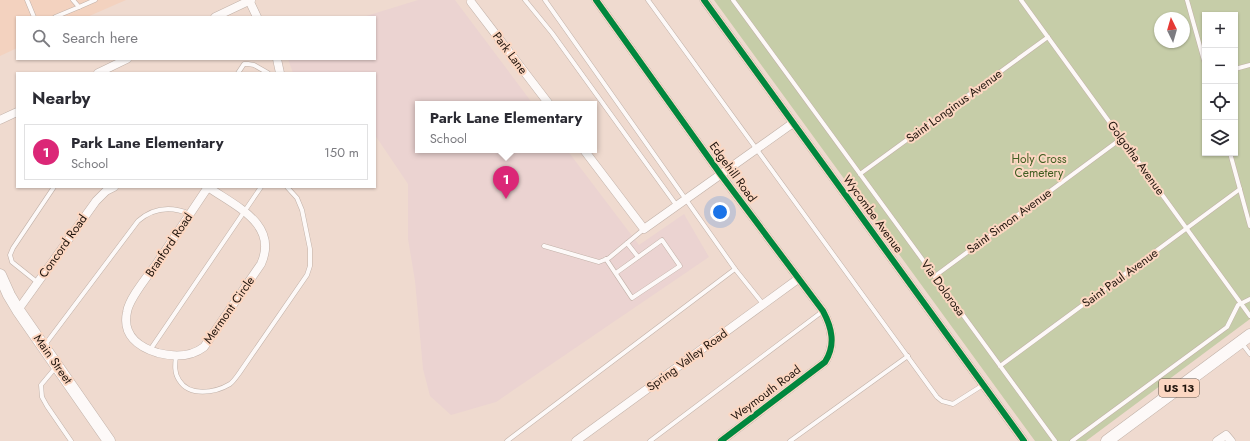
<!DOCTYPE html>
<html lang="en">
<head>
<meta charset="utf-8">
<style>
  :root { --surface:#fff; --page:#f2f2f3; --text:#2b2b33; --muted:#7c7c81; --line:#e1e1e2; --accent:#db2777 }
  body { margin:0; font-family:Jost,sans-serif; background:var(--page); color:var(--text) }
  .controls { position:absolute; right:12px; top:12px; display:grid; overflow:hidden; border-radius:0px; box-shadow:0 1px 3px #0004 }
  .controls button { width:36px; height:36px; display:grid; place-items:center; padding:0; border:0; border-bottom:1px solid var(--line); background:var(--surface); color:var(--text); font:20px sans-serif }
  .compass { position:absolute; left:1154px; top:12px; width:36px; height:36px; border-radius:50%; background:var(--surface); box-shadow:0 1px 3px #0004; rotate:355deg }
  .you { position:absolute; left:720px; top:212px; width:14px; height:14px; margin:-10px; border:3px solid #fff; border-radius:50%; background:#1a73e8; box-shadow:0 0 0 6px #1a73e833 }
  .badge { display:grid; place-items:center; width:26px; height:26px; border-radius:50%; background:var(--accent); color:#fff; font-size:13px; font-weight:700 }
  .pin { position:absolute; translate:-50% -33px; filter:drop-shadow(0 1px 2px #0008) }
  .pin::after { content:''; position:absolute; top:21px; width:14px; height:12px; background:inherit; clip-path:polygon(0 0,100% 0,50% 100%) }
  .popup { position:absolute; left:415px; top:101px; width:182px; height:52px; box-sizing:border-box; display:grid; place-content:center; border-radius:0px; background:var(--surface); filter:drop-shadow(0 1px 3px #0005); font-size:13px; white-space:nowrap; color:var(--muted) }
  .popup b { font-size:15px; color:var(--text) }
  .popup::after { content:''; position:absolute; left:50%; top:100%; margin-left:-8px; border:8px solid transparent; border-top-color:var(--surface) }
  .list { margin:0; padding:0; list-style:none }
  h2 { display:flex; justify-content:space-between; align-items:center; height:52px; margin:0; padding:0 16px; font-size:17px }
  h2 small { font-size:13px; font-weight:400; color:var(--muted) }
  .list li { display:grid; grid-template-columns:26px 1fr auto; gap:12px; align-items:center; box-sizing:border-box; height:56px; margin:0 8px 8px; padding:0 8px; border:1px solid var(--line); border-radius:0px }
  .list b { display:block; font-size:15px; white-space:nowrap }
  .list p { margin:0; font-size:13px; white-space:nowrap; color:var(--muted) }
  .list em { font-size:13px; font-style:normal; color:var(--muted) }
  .icon { flex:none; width:22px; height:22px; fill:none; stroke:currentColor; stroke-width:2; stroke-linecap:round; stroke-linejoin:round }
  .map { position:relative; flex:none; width:1250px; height:441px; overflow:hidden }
  .search { position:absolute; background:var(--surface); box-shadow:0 1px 3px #0004; left:16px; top:16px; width:360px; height:44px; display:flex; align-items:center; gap:10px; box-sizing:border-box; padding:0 14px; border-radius:0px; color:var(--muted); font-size:15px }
  .panel { position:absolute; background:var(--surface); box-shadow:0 1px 3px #0004; left:16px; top:72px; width:360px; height:116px; border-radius:0px }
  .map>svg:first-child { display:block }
</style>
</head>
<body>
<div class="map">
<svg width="1250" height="441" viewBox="0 0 1250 441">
  <rect width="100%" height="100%" fill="#efdacf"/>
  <path fill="#f3d2bf" d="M 0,0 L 126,0 L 87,17 L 17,17 L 17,48 L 0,56 Z"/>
  <path fill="#ebd3d1" d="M 418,0 L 455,0 L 533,104 L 418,104 L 418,150 L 567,150 L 639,245 L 684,214 L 709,257 L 496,402 L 451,415 L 430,396 L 423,369 L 415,281 L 408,239 L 408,184 L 375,135 L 375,73 L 293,73 L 288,59 L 375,59 L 375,17 L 363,17 Z"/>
  <path fill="#c6cda8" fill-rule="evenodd" d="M 714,0 L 1250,0 L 1250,319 L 1086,441 L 1035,441 ZM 1205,15 L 1235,15 L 1235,153 L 1205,153 ZM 1160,18 L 1184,18 L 1184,42 L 1160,42 Z"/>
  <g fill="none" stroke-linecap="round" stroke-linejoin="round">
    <g stroke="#c1b1a8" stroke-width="5">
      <g id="service">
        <path d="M 27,0 L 34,17"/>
        <path d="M 525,0 L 552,33 L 677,206"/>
        <path d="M 545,0 L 735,269 L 763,304"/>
        <path d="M 648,0 L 937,397 L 942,401 L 953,404 L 983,385"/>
        <path d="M 733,0 L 1055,441"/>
        <path d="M 1021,0 L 1250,316"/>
        <path d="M 1187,0 L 1205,64"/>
        <path d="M 79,7 L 95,0"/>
        <path d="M 55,17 L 79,7 L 73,0"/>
        <path d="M 1235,69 L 1250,65"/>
        <path d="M 238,73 L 244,64 L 248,64 L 254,65 L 268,73"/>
        <path d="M 1230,153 L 1250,226"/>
        <path d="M 860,174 L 1048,37"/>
        <path d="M 627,243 L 638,257"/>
        <path d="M 544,246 L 599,262 L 609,258 L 644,229"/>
        <path d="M 606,259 L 632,298 L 680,266 L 662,240 L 616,273"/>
        <path d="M 935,276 L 1122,138"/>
        <path d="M 37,282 L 12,262 L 10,255 L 13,248 L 54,187"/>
        <path d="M 1241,342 L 1250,354"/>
        <path d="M 44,346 L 138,221 C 153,208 171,206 190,214"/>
        <path d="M 150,350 L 261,187"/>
        <path d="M 176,356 C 175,364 174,373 179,380 C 189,397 215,393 230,384 C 234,381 237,376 240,372 L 307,275 L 310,266 L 310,249 L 302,210 L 297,198 L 287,187"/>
        <path d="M 1000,366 L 1240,189"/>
        <path d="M 56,367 L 41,385 L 42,397 L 47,406 L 71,441"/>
        <path d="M 507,441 L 735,269"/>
        <path d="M 650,441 L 823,311"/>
        <path d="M 790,441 L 908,356"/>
        <path d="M 1072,441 L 1227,327 L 1238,305 L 1250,299"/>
      </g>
    </g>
    <g stroke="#c1b1a8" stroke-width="9">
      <g id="minor">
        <path d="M 249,0 L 257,17"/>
        <path d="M 596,0 L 721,175 L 823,311 C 832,328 836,345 825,362 L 721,441"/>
        <path d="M 704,0 L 1024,441"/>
        <path d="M 471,2 L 549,104"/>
        <path d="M 215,17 L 251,0"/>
        <path d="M 277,59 L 280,73"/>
        <path d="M 98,73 L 127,59"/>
        <path d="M 0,120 L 17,112"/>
        <path d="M 584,150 L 644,229 L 793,123"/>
        <path d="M 207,187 L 208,187 C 235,206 279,224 261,264 L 204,347 C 191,357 174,357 158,353 C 138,347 122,335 127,312 C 129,298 148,276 157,263 C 174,238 191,212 208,187"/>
        <path d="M 18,310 L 96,201 L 106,191 L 114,187"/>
        <path d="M 576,441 L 798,279"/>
        <path d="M 1217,441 L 1226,435 L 1231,441"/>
      </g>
    </g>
    <g stroke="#c1b1a8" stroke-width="13">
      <g id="primary">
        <path d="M 0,275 L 9,295 L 18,310 L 109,441"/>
        <path d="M 1107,441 L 1250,335"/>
      </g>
    </g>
    <use href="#service" stroke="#fdf9f8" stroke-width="4"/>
    <use href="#minor" stroke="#fdf9f8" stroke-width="8"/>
    <use href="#primary" stroke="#fdf9f8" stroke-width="12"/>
    <g stroke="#fcd7c2" stroke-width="8">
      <g id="cycleway">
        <path d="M 596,0 L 721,175 L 823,311 C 832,328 836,345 825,362 L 721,441"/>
        <path d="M 704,0 L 1024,441"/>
      </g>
    </g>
    <use href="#cycleway" stroke="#00873e" stroke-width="6"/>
  </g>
  <g text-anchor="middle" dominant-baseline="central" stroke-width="4" stroke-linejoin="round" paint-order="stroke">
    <rect fill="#fcd7c2" stroke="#624e43" stroke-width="1" x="1159" y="379" width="40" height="18" rx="3"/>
    <g font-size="11" font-weight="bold" fill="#20140c">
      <text x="1179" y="388">US 13</text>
    </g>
    <g font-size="12" fill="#20140c" stroke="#fcd7c2">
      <text transform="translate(510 53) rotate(53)">Park Lane</text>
      <text transform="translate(954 106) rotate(-36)">Saint Longinus Avenue</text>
      <text transform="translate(1136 158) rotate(54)">Golgotha Avenue</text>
      <text transform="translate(733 172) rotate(54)">Edgehill Road</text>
      <text transform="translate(873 214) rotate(54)">Wycombe Avenue</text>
      <text transform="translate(1009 221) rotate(-36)">Saint Simon Avenue</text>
      <text transform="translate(169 245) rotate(-56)">Branford Road</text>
      <text transform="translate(63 246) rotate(-55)">Concord Road</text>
      <text transform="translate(1120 278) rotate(-36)">Saint Paul Avenue</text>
      <text transform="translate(943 288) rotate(54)">Via Dolorosa</text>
      <text transform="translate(229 310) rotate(-55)">Mermont Circle</text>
      <text transform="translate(53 359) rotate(55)">Main Street</text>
      <text transform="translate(687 360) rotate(-36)">Spring Valley Road</text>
      <text transform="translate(766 393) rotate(-37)">Weymouth Road</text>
    </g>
    <g font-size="12" fill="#415e22" stroke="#fcd7c2">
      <text x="1039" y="159">Holy Cross<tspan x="1039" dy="14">Cemetery</tspan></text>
    </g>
  </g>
</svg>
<div class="controls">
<button>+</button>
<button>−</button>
<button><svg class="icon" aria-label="locate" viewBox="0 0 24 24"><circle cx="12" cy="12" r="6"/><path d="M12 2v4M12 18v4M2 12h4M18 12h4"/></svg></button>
<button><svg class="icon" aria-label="layers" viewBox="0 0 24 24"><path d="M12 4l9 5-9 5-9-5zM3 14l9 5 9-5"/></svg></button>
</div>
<svg class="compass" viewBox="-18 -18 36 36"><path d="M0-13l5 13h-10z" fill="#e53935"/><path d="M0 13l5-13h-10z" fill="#7c7c81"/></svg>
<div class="you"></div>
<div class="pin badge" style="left:506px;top:199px">1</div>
<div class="popup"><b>Park Lane Elementary</b>School</div>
<div class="search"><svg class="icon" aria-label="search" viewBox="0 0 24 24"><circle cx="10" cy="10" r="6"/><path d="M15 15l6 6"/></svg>Search here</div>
<section class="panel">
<h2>Nearby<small></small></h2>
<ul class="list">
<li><span class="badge">1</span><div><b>Park Lane Elementary</b><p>School</p></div><em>150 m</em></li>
</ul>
</section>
</div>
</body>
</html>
